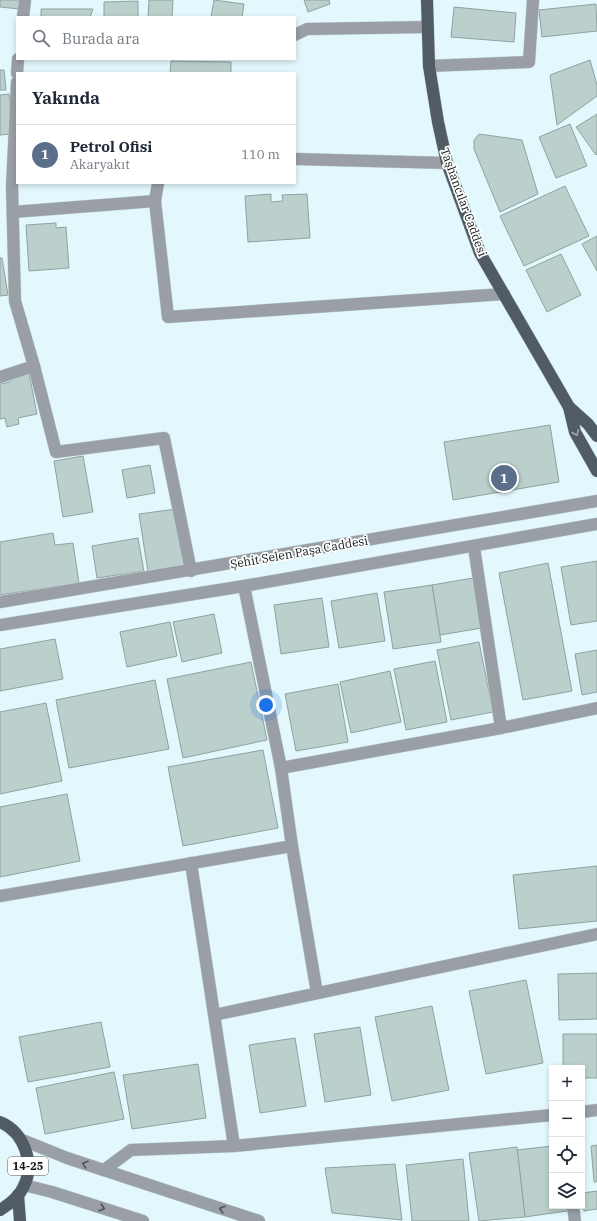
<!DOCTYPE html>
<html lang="tr">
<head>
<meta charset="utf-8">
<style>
  :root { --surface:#fff; --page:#f6f6f7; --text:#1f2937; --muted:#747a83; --line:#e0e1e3; --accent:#111827 }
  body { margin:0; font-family:"IBM Plex Serif",serif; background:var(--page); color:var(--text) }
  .controls { position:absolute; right:12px; bottom:12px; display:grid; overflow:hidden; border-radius:0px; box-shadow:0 2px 6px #0003 }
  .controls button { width:36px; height:36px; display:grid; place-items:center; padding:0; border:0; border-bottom:1px solid var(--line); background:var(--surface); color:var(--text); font:20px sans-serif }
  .you { position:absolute; left:266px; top:705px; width:14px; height:14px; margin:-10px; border:3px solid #fff; border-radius:50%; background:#1a73e8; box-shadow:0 0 0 6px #1a73e833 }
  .badge { display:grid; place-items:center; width:26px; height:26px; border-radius:50%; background:var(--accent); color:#fff; font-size:13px; font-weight:700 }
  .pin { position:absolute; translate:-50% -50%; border:2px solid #fff; box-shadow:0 1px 4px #0006 }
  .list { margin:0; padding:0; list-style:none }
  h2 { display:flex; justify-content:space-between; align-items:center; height:52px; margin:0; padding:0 16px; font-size:17px }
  h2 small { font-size:13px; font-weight:400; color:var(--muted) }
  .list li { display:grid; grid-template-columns:26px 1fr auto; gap:12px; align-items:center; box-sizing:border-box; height:60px; padding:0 16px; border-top:1px solid var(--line) }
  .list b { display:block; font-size:15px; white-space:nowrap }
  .list p { margin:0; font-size:13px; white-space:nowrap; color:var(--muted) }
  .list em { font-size:13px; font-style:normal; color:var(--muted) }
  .icon { flex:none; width:22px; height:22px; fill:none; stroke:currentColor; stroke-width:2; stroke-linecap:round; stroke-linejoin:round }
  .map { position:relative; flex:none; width:597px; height:1221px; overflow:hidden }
  .search { position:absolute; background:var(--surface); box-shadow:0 2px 6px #0003; left:16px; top:16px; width:280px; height:44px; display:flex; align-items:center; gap:10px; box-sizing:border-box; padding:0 14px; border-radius:0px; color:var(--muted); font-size:15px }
  .panel { position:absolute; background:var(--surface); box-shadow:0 2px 6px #0003; left:16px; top:72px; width:280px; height:112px; border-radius:0px }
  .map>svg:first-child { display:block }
</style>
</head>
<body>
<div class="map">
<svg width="597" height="1221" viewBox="0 0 597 1221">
  <rect width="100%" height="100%" fill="#e3f8fd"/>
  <g fill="#bbd0cd" stroke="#8ea29f">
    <path d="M 0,0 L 19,0 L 19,9 L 0,7 Z"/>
    <path d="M 149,0 L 173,0 L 172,17 L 148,17 Z"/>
    <path d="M 214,0 L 244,4 L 242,17 L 211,17 Z"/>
    <path d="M 304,0 L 329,0 L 330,4 L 308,12 Z"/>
    <path d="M 138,1 L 138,17 L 104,17 L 104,2 Z"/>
    <path d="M 596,4 L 597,31 L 542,37 L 539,10 Z"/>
    <path d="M 454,7 L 516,13 L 514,42 L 451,37 Z"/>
    <path d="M 41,9 L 93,9 L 90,17 L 41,17 Z"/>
    <path d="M 590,60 L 597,85 L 597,96 L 557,125 L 550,75 Z"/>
    <path d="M 171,61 L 231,62 L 231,73 L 170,73 Z"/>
    <path d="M 0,70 L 4,70 L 6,90 L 0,90 Z"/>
    <path d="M 9,94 L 13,134 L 0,135 L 0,95 Z"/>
    <path d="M 597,114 L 597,154 L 596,155 L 576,127 Z"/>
    <path d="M 570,124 L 587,166 L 556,178 L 539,137 Z"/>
    <path d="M 479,134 L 522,140 L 538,194 L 500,212 L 474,149 L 474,140 Z"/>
    <path d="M 565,186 L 589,236 L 524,266 L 500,216 Z"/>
    <path d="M 271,194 L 271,202 L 283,201 L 282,195 L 307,194 L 310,238 L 248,242 L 245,196 Z"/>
    <path d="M 56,223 L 56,228 L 66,227 L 69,268 L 29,271 L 26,225 Z"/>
    <path d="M 597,236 L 597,271 L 582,244 Z"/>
    <path d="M 561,254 L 581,295 L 547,312 L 526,270 Z"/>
    <path d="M 0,258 L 2,258 L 8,295 L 0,296 Z"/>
    <path d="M 29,373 L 37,414 L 18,418 L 19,424 L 7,427 L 5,418 L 0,419 L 0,384 L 10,382 L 9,377 Z"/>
    <path d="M 550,425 L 559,482 L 453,500 L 444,442 Z"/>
    <path d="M 83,456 L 93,512 L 63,517 L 54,461 Z"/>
    <path d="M 150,465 L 155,493 L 127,498 L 122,470 Z"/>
    <path d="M 176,509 L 184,566 L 148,572 L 139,514 Z"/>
    <path d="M 53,533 L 55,545 L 73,543 L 79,583 L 0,595 L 0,542 Z"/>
    <path d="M 138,538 L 144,571 L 97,578 L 92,546 Z"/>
    <path d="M 597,561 L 597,621 L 571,625 L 561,567 Z"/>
    <path d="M 548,563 L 572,691 L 523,700 L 499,573 Z"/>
    <path d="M 473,578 L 482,628 L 440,635 L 432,585 Z"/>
    <path d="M 432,585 L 441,642 L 393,649 L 384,592 Z"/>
    <path d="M 377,593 L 385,641 L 339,648 L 331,601 Z"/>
    <path d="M 322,598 L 329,647 L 281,654 L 274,605 Z"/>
    <path d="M 214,614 L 222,653 L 182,662 L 173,622 Z"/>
    <path d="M 170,622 L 177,656 L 127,667 L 120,632 Z"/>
    <path d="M 55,639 L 63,679 L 0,691 L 0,649 Z"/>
    <path d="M 479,642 L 493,712 L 451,720 L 437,650 Z"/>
    <path d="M 597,650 L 597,692 L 582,695 L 575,654 Z"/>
    <path d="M 435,661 L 447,722 L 406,730 L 394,669 Z"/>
    <path d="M 251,662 L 267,740 L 183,758 L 167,679 Z"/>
    <path d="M 390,671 L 401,722 L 351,733 L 340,682 Z"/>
    <path d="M 155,680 L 169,749 L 69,768 L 56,700 Z"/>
    <path d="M 338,684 L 348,742 L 296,751 L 285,694 Z"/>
    <path d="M 46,703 L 62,781 L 0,794 L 0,712 Z"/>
    <path d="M 263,750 L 278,828 L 183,846 L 168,767 Z"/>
    <path d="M 67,794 L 80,861 L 0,877 L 0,807 Z"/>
    <path d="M 597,866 L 597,921 L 519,929 L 513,875 Z"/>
    <path d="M 597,973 L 597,1019 L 559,1020 L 558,974 Z"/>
    <path d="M 526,980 L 543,1063 L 486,1074 L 469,991 Z"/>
    <path d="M 432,1006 L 449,1090 L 392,1101 L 375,1017 Z"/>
    <path d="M 101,1022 L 110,1067 L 28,1082 L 19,1037 Z"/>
    <path d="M 360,1027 L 371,1095 L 325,1102 L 314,1034 Z"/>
    <path d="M 563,1034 L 597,1034 L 597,1078 L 582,1078 L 582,1068 L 563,1068 Z"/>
    <path d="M 295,1038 L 306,1106 L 260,1113 L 249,1045 Z"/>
    <path d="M 198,1064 L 206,1118 L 132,1129 L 123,1075 Z"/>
    <path d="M 114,1072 L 124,1119 L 45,1134 L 36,1088 Z"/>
    <path d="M 597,1145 L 597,1182 L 594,1182 L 591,1146 Z"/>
    <path d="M 552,1146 L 552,1206 L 566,1206 L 567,1211 L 525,1217 L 517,1150 Z"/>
    <path d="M 517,1147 L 525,1217 L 479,1221 L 469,1153 Z"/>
    <path d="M 463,1159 L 469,1221 L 412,1221 L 406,1165 Z"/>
    <path d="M 395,1164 L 402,1220 L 332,1213 L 325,1168 Z"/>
    <path d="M 597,1191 L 597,1209 L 584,1211 L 582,1193 Z"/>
  </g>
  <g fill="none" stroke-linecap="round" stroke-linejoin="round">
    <g stroke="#c1d4d9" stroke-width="13">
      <g id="minor">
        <path d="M 23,17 L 25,0"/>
        <path d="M 295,35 L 307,29 L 427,27"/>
        <path d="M 429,66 L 529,62 L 533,0"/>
        <path d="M 17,73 L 18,59"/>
        <path d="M 17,82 L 12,187 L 15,301 L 34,366 L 56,452 L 164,438 L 191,571"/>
        <path d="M 295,159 L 447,163"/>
        <path d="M 155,201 L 158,183"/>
        <path d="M 13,212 L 155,201 L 168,317 L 504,294"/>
        <path d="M 0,377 L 34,366"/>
        <path d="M 474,547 L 501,728"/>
        <path d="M 0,602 L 597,501"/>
        <path d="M 0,625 L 244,586 L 597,524"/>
        <path d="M 281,768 L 501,728 L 597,708"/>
        <path d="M 292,846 L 317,993"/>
        <path d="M 191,863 L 234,1146"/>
        <path d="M 0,896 L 292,846 L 281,768 L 244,586"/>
        <path d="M 214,1015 L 597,934"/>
        <path d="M 582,1112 L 597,1110"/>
        <path d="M 20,1139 L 67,1158 L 259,1221"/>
        <path d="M 104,1170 L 131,1150 L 234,1146 L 552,1115"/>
        <path d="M 24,1185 L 52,1192 L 143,1221"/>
        <path d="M 573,1206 L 575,1221"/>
      </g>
    </g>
    <g stroke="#c1d4d9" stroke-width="13">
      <g id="major">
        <path d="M 427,0 L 429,66 L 438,122 L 447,163 L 480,253 L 569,407"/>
        <path d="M 597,436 L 588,424 L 569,407 L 575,432 L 597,471"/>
        <path d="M 0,1122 C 24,1132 35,1163 24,1186 C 19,1197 10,1204 0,1210"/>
        <path d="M 18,1195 L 20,1221"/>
      </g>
    </g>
    <use href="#minor" stroke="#999fa4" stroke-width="12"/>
    <use href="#major" stroke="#505b63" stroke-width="12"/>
  </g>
  <defs><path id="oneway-chevron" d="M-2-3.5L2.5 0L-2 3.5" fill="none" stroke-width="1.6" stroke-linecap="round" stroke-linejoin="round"/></defs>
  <use stroke="#9fa5a9" href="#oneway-chevron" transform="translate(576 433) rotate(67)"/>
  <g stroke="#4e5458">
    <use href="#oneway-chevron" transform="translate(85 1164) rotate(-162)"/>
    <use href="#oneway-chevron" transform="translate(102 1208) rotate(18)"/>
    <use href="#oneway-chevron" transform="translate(222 1209) rotate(-162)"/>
  </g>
  <g text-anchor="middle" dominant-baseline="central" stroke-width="3.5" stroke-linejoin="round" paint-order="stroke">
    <rect fill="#fff" stroke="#585d5e" stroke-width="1" x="8" y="1157" width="40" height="18" rx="3"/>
    <g font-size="11" font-weight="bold" fill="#101719">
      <text x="28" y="1166">14-25</text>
    </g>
    <g font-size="12" fill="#101719" stroke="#fff">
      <text transform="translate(464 202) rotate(70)">Taşhancılar Caddesi</text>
      <text transform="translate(299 552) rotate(-10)">Şehit Selen Paşa Caddesi</text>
    </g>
  </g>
</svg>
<div class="controls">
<button>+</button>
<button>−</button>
<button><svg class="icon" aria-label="locate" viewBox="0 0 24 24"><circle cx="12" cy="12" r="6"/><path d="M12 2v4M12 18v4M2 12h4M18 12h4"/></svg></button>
<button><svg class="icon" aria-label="layers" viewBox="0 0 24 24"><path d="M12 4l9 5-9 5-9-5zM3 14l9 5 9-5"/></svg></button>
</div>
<div class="you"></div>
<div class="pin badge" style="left:504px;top:478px;background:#5c6f8a">1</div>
<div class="search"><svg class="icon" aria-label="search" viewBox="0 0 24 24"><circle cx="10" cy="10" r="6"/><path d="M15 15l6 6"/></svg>Burada ara</div>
<section class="panel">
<h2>Yakında<small></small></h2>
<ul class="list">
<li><span class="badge" style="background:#5c6f8a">1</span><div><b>Petrol Ofisi</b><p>Akaryakıt</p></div><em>110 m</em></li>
</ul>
</section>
</div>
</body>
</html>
